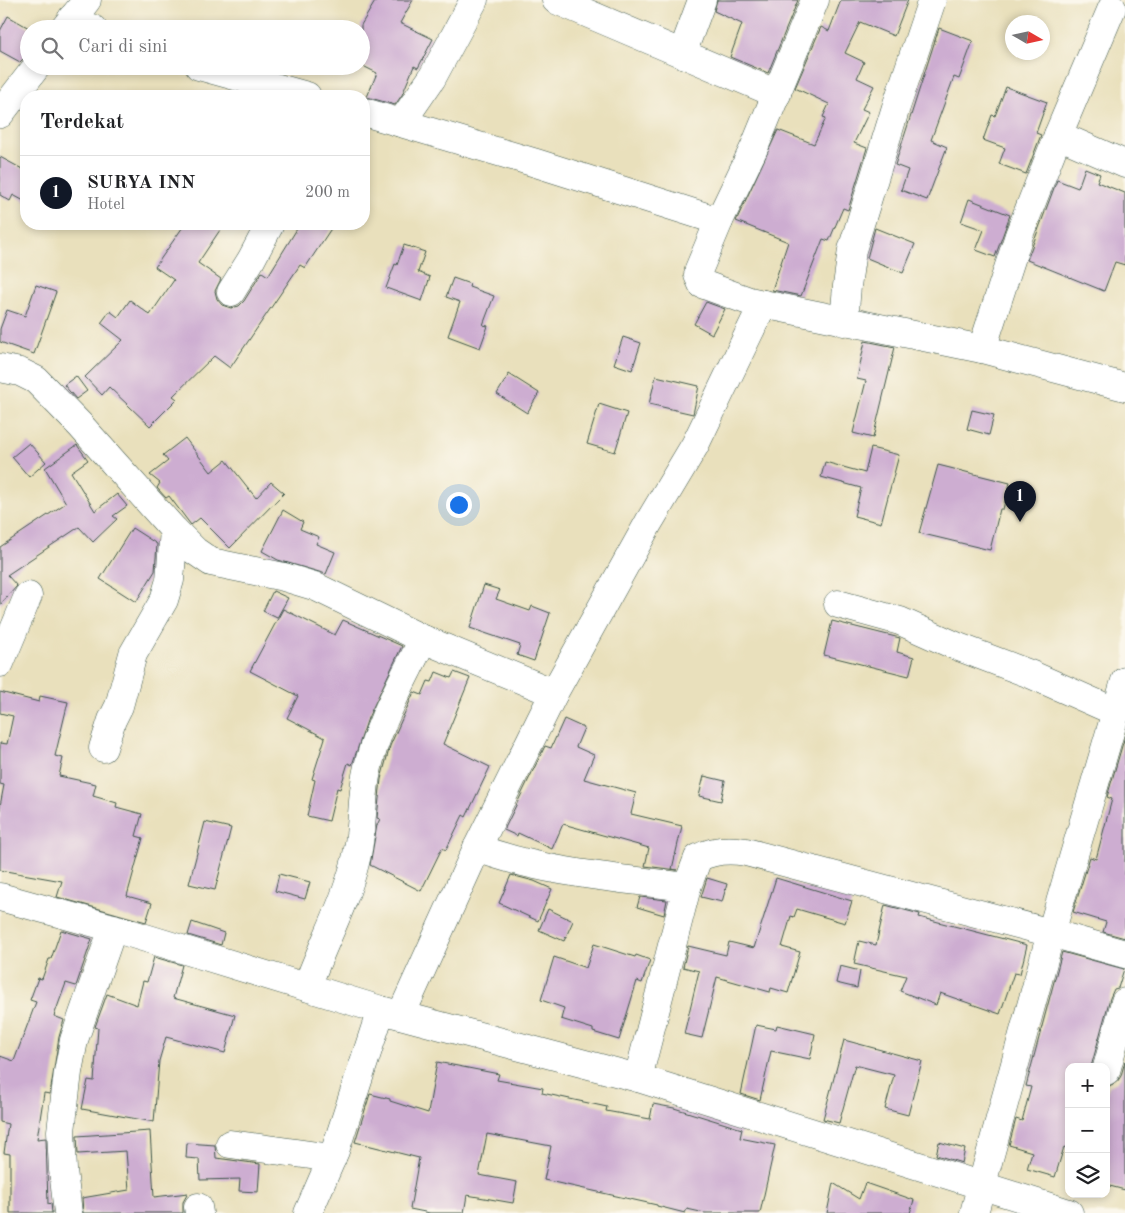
<!DOCTYPE html>
<html lang="id">
<head>
<meta charset="utf-8">
<style>
  :root { --surface:#fff; --page:#f2f2f2; --text:#202124; --muted:#757577; --line:#e0e0e0; --accent:#111827 }
  body { margin:0; font-family:"Old Standard TT",serif; background:var(--page); color:var(--text) }
  .controls { position:absolute; right:15px; bottom:15px; display:grid; overflow:hidden; border-radius:10px; box-shadow:0 2px 8px #0003 }
  .controls button { width:45px; height:45px; display:grid; place-items:center; padding:0; border:0; border-bottom:1px solid var(--line); background:var(--surface); color:var(--text); font:25px sans-serif }
  .compass { position:absolute; left:1005px; top:15px; width:45px; height:45px; border-radius:50%; background:var(--surface); box-shadow:0 2px 8px #0003; rotate:99deg }
  .you { position:absolute; left:458px; top:504px; width:18px; height:18px; margin:-12px; border:4px solid #fff; border-radius:50%; background:#1a73e8; box-shadow:0 0 0 8px #1a73e833 }
  .badge { display:grid; place-items:center; width:32px; height:32px; border-radius:50%; background:var(--accent); color:#fff; font-size:16px; font-weight:700 }
  .pin { position:absolute; translate:-50% -41px; filter:drop-shadow(0 1px 2px #0008) }
  .pin::after { content:''; position:absolute; top:26px; width:18px; height:15px; background:inherit; clip-path:polygon(0 0,100% 0,50% 100%) }
  .list { margin:0; padding:0; list-style:none }
  h2 { display:flex; justify-content:space-between; align-items:center; height:65px; margin:0; padding:0 20px; font-size:21px }
  h2 small { font-size:16px; font-weight:400; color:var(--muted) }
  .list li { display:grid; grid-template-columns:32px 1fr auto; gap:15px; align-items:center; box-sizing:border-box; height:75px; padding:0 20px; border-top:1px solid var(--line) }
  .list b { display:block; font-size:19px; white-space:nowrap }
  .list p { margin:0; font-size:16px; white-space:nowrap; color:var(--muted) }
  .list em { font-size:16px; font-style:normal; color:var(--muted) }
  .icon { flex:none; width:28px; height:28px; fill:none; stroke:currentColor; stroke-width:2; stroke-linecap:round; stroke-linejoin:round }
  .map { position:relative; flex:none; width:1125px; height:1213px; overflow:hidden }
  .search { position:absolute; background:var(--surface); box-shadow:0 2px 8px #0003; left:20px; top:20px; width:350px; height:55px; display:flex; align-items:center; gap:12px; box-sizing:border-box; padding:0 18px; border-radius:28px; color:var(--muted); font-size:19px }
  .panel { position:absolute; background:var(--surface); box-shadow:0 2px 8px #0003; left:20px; top:90px; width:350px; height:140px; border-radius:20px }
  .map>svg:first-child { display:block }
</style>
</head>
<body>
<div class="map">
<svg width="1125" height="1213" viewBox="0 0 1125 1213">
  <rect width="100%" height="100%" fill="#fbf7ec"/>
  <filter id="ink" filterUnits="userSpaceOnUse"><feTurbulence type="fractalNoise" baseFrequency=".02" numOctaves="2"/><feDisplacementMap in="SourceGraphic" scale="10" xChannelSelector="R" yChannelSelector="G"/><feConvolveMatrix kernelMatrix="1 2 1 2 8 2 1 2 1" color-interpolation-filters="sRGB"/></filter>
  <filter id="wash" filterUnits="userSpaceOnUse"><feTurbulence type="fractalNoise" baseFrequency=".0096" numOctaves="4" result="noise"/><feDisplacementMap in="SourceGraphic" scale="20" xChannelSelector="R" yChannelSelector="G"/><feGaussianBlur stdDeviation="1.12" result="paint"/><feColorMatrix in="noise" values="0 0 0 0 0 0 0 0 0 0 0 0 0 0 0 0 0 1.4 0 .05"/><feComposite in="paint" operator="in"/></filter>
  <g filter="url(#wash)">
    <rect width="100%" height="100%" fill="#e9e0bc"/>
    <g id="blocks">
      <g fill="#cdadd1">
        <path d="M 376,0 L 413,0 L 400,23 L 433,39 L 418,68 L 414,66 L 402,95 L 395,105 L 367,97 L 377,73 L 361,65 L 361,25 Z"/>
        <path d="M 717,0 L 798,0 L 768,73 L 730,57 L 742,24 L 714,11 Z"/>
        <path d="M 841,0 L 908,0 L 894,36 L 860,22 L 845,53 L 864,62 L 857,78 L 874,86 L 862,109 L 869,112 L 854,143 L 867,148 L 848,210 L 843,208 L 829,241 L 823,239 L 801,296 L 772,290 L 788,242 L 736,221 L 778,130 L 814,144 L 826,118 L 823,117 L 829,104 L 795,88 L 821,27 L 829,31 Z"/>
        <path d="M 8,16 L 29,28 L 29,53 L 20,62 L 0,51 L 0,31 Z"/>
        <path d="M 939,28 L 973,41 L 959,79 L 954,77 L 931,140 L 947,147 L 927,200 L 901,190 L 908,170 L 895,165 Z"/>
        <path d="M 1006,87 L 1047,102 L 1036,133 L 1041,135 L 1026,174 L 999,164 L 1005,148 L 983,140 L 992,115 L 995,116 Z"/>
        <path d="M 0,157 L 26,171 L 26,202 L 13,195 L 10,201 L 0,195 Z"/>
        <path d="M 1085,168 L 1100,174 L 1097,182 L 1125,193 L 1125,265 L 1115,262 L 1104,291 L 1027,260 L 1057,180 L 1078,188 Z"/>
        <path d="M 969,199 L 1010,215 L 995,257 L 976,250 L 984,230 L 961,222 Z"/>
        <path d="M 185,224 L 224,224 L 198,263 L 221,279 L 215,291 L 217,299 L 222,305 L 231,308 L 239,306 L 244,301 L 262,272 L 268,276 L 300,224 L 334,224 L 305,268 L 300,265 L 230,368 L 214,356 L 173,396 L 177,399 L 150,426 L 109,387 L 102,395 L 85,377 L 123,340 L 101,323 L 110,311 L 118,317 L 130,300 L 150,315 L 174,280 L 155,267 Z"/>
        <path d="M 875,228 L 915,244 L 903,273 L 867,258 Z"/>
        <path d="M 404,245 L 425,252 L 418,272 L 430,277 L 422,301 L 386,288 L 395,264 L 397,265 Z"/>
        <path d="M 453,278 L 470,284 L 469,287 L 494,296 L 483,325 L 488,326 L 480,348 L 448,336 L 460,302 L 446,297 Z"/>
        <path d="M 36,285 L 56,292 L 34,354 L 0,342 L 0,329 L 7,310 L 25,316 Z"/>
        <path d="M 706,302 L 725,309 L 712,334 L 694,324 Z"/>
        <path d="M 623,337 L 641,343 L 632,370 L 614,364 Z"/>
        <path d="M 865,341 L 895,347 L 873,438 L 853,433 L 866,381 L 857,379 Z"/>
        <path d="M 509,374 L 539,393 L 527,413 L 497,394 Z"/>
        <path d="M 76,376 L 87,391 L 76,399 L 64,385 Z"/>
        <path d="M 656,376 L 699,386 L 693,414 L 649,404 Z"/>
        <path d="M 599,404 L 627,413 L 615,452 L 587,444 Z"/>
        <path d="M 972,410 L 994,415 L 989,435 L 967,429 Z"/>
        <path d="M 185,438 L 211,472 L 226,460 L 256,498 L 271,482 L 284,493 L 230,548 L 200,518 L 191,525 L 169,496 L 166,498 L 157,488 L 160,483 L 150,475 L 168,461 L 163,455 Z"/>
        <path d="M 29,443 L 46,462 L 29,477 L 12,457 Z"/>
        <path d="M 77,445 L 88,460 L 71,472 L 95,511 L 117,494 L 127,506 L 113,516 L 117,519 L 93,542 L 79,527 L 7,575 L 17,586 L 0,605 L 0,547 L 66,503 L 45,468 Z"/>
        <path d="M 871,448 L 899,455 L 881,523 L 854,516 L 861,488 L 821,477 L 825,462 L 865,473 Z"/>
        <path d="M 938,465 L 1010,483 L 1003,509 L 1000,509 L 990,550 L 919,533 Z"/>
        <path d="M 283,510 L 303,522 L 300,529 L 319,537 L 316,544 L 335,552 L 326,574 L 278,560 L 262,551 Z"/>
        <path d="M 132,528 L 157,544 L 155,571 L 136,602 L 100,579 Z"/>
        <path d="M 484,585 L 500,590 L 496,599 L 530,611 L 532,606 L 550,613 L 534,661 L 517,655 L 520,645 L 470,628 Z"/>
        <path d="M 273,591 L 288,598 L 277,618 L 263,611 Z"/>
        <path d="M 283,609 L 335,635 L 343,620 L 402,646 L 368,718 L 352,765 L 348,763 L 340,789 L 337,788 L 329,821 L 307,816 L 315,780 L 312,779 L 325,738 L 287,718 L 298,696 L 250,671 Z"/>
        <path d="M 832,621 L 900,638 L 897,652 L 914,657 L 909,676 L 824,655 Z"/>
        <path d="M 436,672 L 451,678 L 454,672 L 470,678 L 443,744 L 490,767 L 466,817 L 463,815 L 446,850 L 442,848 L 421,891 L 370,865 L 377,825 L 380,819 L 377,818 L 381,779 L 390,746 L 414,692 L 422,695 L 428,681 L 432,682 Z"/>
        <path d="M 0,692 L 39,702 L 40,696 L 68,702 L 55,756 L 63,758 L 59,776 L 96,784 L 93,796 L 117,803 L 116,807 L 142,814 L 136,836 L 143,838 L 127,896 L 152,903 L 146,922 L 57,897 L 62,881 L 0,870 L 0,806 L 4,785 L 0,784 L 0,743 L 7,744 L 13,716 L 0,713 Z"/>
        <path d="M 564,719 L 584,728 L 576,747 L 594,755 L 584,779 L 636,793 L 631,814 L 682,826 L 672,869 L 677,870 L 645,866 L 649,848 L 563,824 L 552,849 L 518,833 L 517,836 L 504,830 L 545,746 L 551,748 Z"/>
        <path d="M 1125,736 L 1125,938 L 1103,932 L 1106,922 L 1073,912 L 1090,857 L 1096,859 L 1112,799 L 1107,797 Z"/>
        <path d="M 704,776 L 725,781 L 721,801 L 699,796 Z"/>
        <path d="M 205,822 L 231,828 L 215,890 L 189,884 Z"/>
        <path d="M 279,874 L 310,882 L 305,899 L 275,891 Z"/>
        <path d="M 511,875 L 534,881 L 552,889 L 538,921 L 499,903 Z"/>
        <path d="M 707,878 L 727,884 L 722,902 L 701,897 Z"/>
        <path d="M 776,878 L 852,901 L 845,923 L 797,909 L 794,917 L 791,916 L 782,947 L 800,952 L 788,993 L 771,988 L 770,992 L 717,977 L 702,1038 L 684,1034 L 699,971 L 683,967 L 688,946 L 726,955 L 729,942 L 754,948 Z"/>
        <path d="M 640,897 L 667,900 L 664,915 L 637,907 Z"/>
        <path d="M 885,905 L 920,914 L 919,917 L 1027,945 L 1020,974 L 1014,973 L 1000,1014 L 940,993 L 936,1005 L 900,991 L 906,976 L 854,964 L 859,941 L 876,945 Z"/>
        <path d="M 548,909 L 573,921 L 564,941 L 539,930 Z"/>
        <path d="M 192,922 L 224,933 L 221,945 L 188,935 Z"/>
        <path d="M 61,930 L 92,939 L 76,986 L 66,983 L 54,1016 L 64,1020 L 59,1037 L 50,1094 L 44,1093 L 37,1139 L 46,1138 L 48,1204 L 51,1203 L 52,1213 L 10,1213 L 10,1154 L 4,1153 L 8,1124 L 0,1122 L 0,1056 L 14,1061 L 36,1002 L 30,1000 L 38,978 L 42,979 L 49,959 L 51,959 Z"/>
        <path d="M 594,944 L 635,957 L 636,955 L 650,960 L 642,983 L 637,981 L 619,1040 L 593,1032 L 593,1029 L 561,1019 L 564,1008 L 541,1000 L 554,957 L 586,968 Z"/>
        <path d="M 1062,952 L 1124,969 L 1118,988 L 1114,989 L 1110,998 L 1091,1067 L 1069,1067 L 1069,1149 L 1064,1147 L 1055,1177 L 1027,1169 L 1032,1152 L 1009,1145 L 1016,1119 L 1022,1121 L 1031,1087 L 1026,1086 Z"/>
        <path d="M 154,957 L 182,965 L 173,998 L 235,1015 L 225,1053 L 166,1037 L 159,1061 L 154,1122 L 82,1109 L 88,1080 L 94,1081 L 98,1028 L 95,1027 L 107,994 L 137,1005 L 143,981 L 147,982 Z"/>
        <path d="M 840,966 L 860,971 L 857,988 L 836,983 Z"/>
        <path d="M 756,1025 L 776,1029 L 777,1025 L 815,1034 L 810,1059 L 771,1051 L 760,1100 L 741,1094 Z"/>
        <path d="M 844,1040 L 922,1061 L 908,1115 L 885,1109 L 894,1075 L 855,1065 L 839,1123 L 823,1119 Z"/>
        <path d="M 1125,1061 L 1125,1190 L 1106,1185 L 1106,1094 L 1109,1086 L 1117,1082 L 1121,1076 Z"/>
        <path d="M 437,1062 L 499,1074 L 497,1080 L 543,1088 L 542,1093 L 607,1107 L 606,1111 L 650,1119 L 653,1104 L 674,1108 L 742,1129 L 740,1138 L 775,1145 L 760,1213 L 705,1213 L 687,1209 L 685,1213 L 657,1206 L 657,1205 L 544,1180 L 551,1146 L 487,1134 L 479,1175 L 517,1182 L 513,1203 L 467,1195 L 464,1213 L 430,1213 L 410,1209 L 419,1158 L 355,1142 L 370,1094 L 390,1099 L 390,1101 L 428,1113 Z"/>
        <path d="M 150,1131 L 154,1197 L 188,1193 L 183,1202 L 183,1213 L 83,1213 L 82,1198 L 129,1190 L 126,1151 L 78,1154 L 77,1136 Z"/>
        <path d="M 939,1142 L 965,1149 L 962,1163 L 936,1155 Z"/>
        <path d="M 187,1143 L 215,1145 L 216,1158 L 260,1164 L 258,1192 L 239,1191 L 240,1179 L 200,1180 L 199,1159 L 186,1158 Z"/>
        <path d="M 833,1183 L 859,1199 L 865,1183 L 914,1200 L 910,1213 L 827,1213 Z"/>
      </g>
    </g>
  </g>
  <g filter="url(#ink)">
    <use href="#blocks" fill-opacity="0" stroke="#3d5548" stroke-width="1"/>
    <g fill="none" stroke-linecap="round" stroke-linejoin="round">
      <g stroke="#3d5548" stroke-width="29">
        <g id="minor">
          <path d="M 556,0 L 777,94"/>
          <path d="M 815,0 L 754,148 L 719,221 L 699,269 L 698,275 L 702,284 L 749,301 L 763,304 L 982,349 L 1125,387"/>
          <path d="M 72,18 L 93,29"/>
          <path d="M 64,29 L 87,0"/>
          <path d="M 682,54 L 702,0"/>
          <path d="M 199,66 L 307,96"/>
          <path d="M 364,112 L 536,163 L 719,221"/>
          <path d="M 0,114 L 37,66"/>
          <path d="M 401,123 L 432,78 L 474,0"/>
          <path d="M 1058,135 L 1125,164"/>
          <path d="M 231,292 L 251,260 L 270,224"/>
          <path d="M 844,322 L 847,286 L 852,250 L 896,107 L 932,0"/>
          <path d="M 982,349 L 1019,235 L 1058,135 L 1112,8"/>
          <path d="M 0,368 L 20,372 L 36,380 L 80,425 L 174,530 L 195,551 L 211,562 L 284,577 L 314,586 L 423,639 L 554,693 L 477,848 L 401,1015"/>
          <path d="M 838,604 L 900,621 L 956,646 L 1030,674 L 1116,712"/>
          <path d="M 0,663 L 28,596"/>
          <path d="M 554,693 L 649,522 L 695,445 L 763,304"/>
          <path d="M 103,748 L 112,720 L 119,706 L 133,654 L 164,600 L 170,580 L 174,530"/>
          <path d="M 477,848 C 544,873 616,878 687,887"/>
          <path d="M 0,897 L 113,928 L 381,1010 L 638,1078 L 1069,1213"/>
          <path d="M 307,987 C 322,945 344,906 355,863 C 363,835 361,805 366,776 C 375,728 402,683 423,639"/>
          <path d="M 1106,1071 L 1125,1002"/>
          <path d="M 638,1078 L 687,887 L 698,858 C 713,850 729,849 746,852 L 1051,933 L 1125,954"/>
          <path d="M 230,1144 L 332,1158"/>
          <path d="M 198,1207 L 199,1213"/>
          <path d="M 68,1213 L 63,1170 L 61,1131 L 68,1072 L 74,1040 L 113,928"/>
          <path d="M 308,1213 L 335,1151 L 381,1010"/>
          <path d="M 974,1213 L 1051,933 L 1125,681"/>
        </g>
      </g>
      <use href="#minor" stroke="#fff" stroke-width="28"/>
    </g>
  </g>
</svg>
<div class="controls">
<button>+</button>
<button>−</button>
<button><svg class="icon" aria-label="layers" viewBox="0 0 24 24"><path d="M12 4l9 5-9 5-9-5zM3 14l9 5 9-5"/></svg></button>
</div>
<svg class="compass" viewBox="-18 -18 36 36"><path d="M0-13l5 13h-10z" fill="#e53935"/><path d="M0 13l5-13h-10z" fill="#757577"/></svg>
<div class="you"></div>
<div class="pin badge" style="left:1020px;top:522px">1</div>
<div class="search"><svg class="icon" aria-label="search" viewBox="0 0 24 24"><circle cx="10" cy="10" r="6"/><path d="M15 15l6 6"/></svg>Cari di sini</div>
<section class="panel">
<h2>Terdekat<small></small></h2>
<ul class="list">
<li><span class="badge">1</span><div><b>SURYA INN</b><p>Hotel</p></div><em>200 m</em></li>
</ul>
</section>
</div>
</body>
</html>
